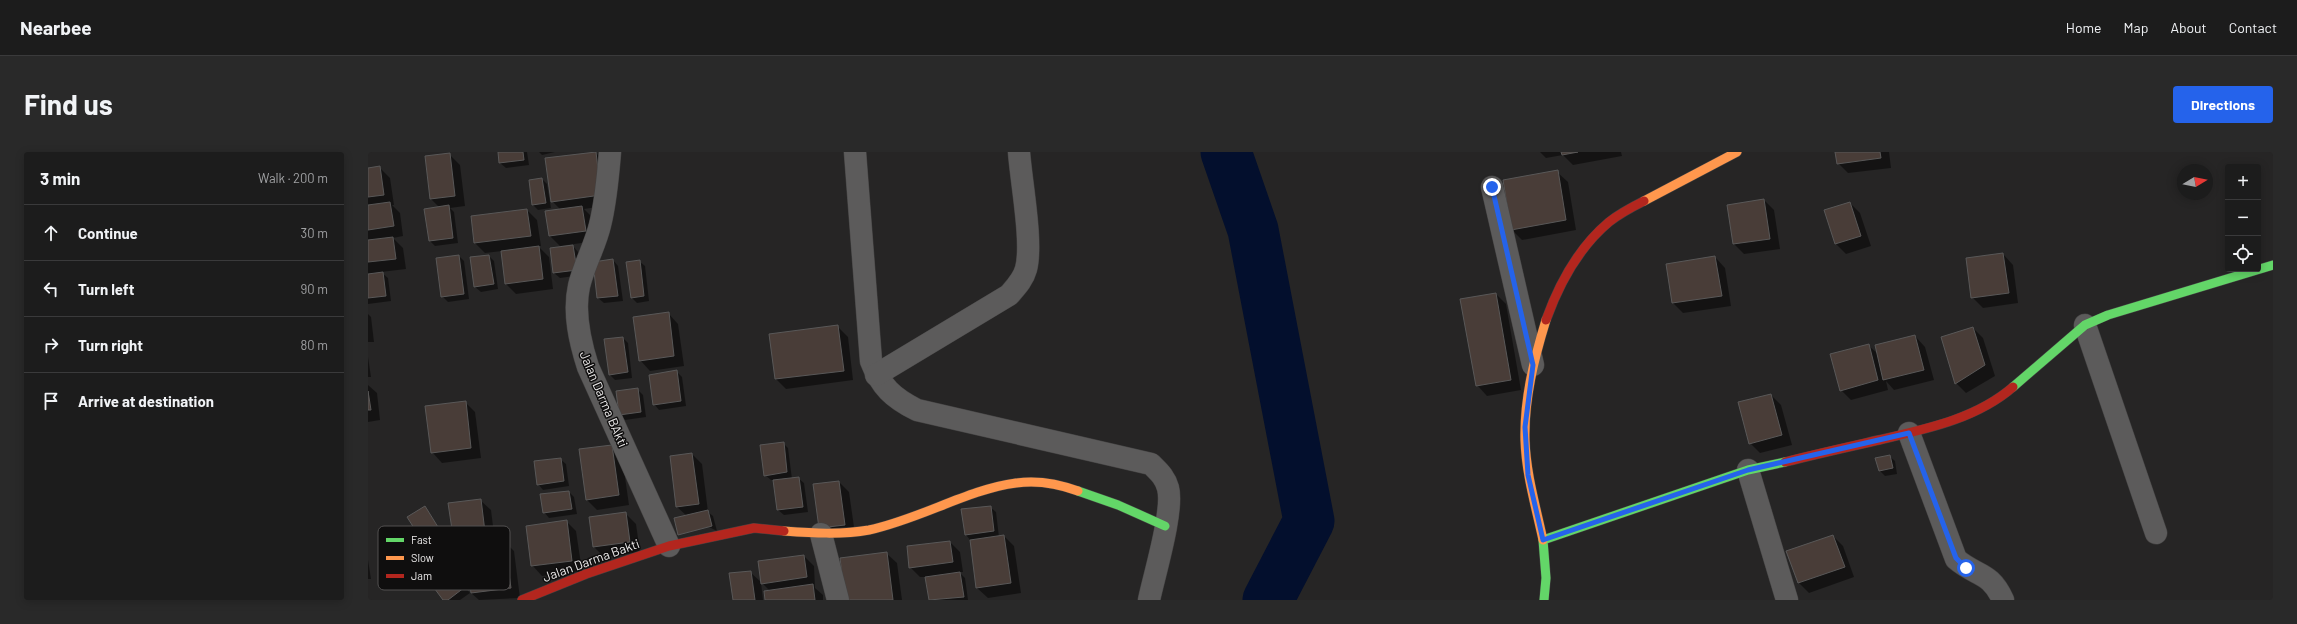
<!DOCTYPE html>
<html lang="en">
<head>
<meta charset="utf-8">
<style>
  :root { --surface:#1c1c1c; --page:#292929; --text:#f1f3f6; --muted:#a0a1a3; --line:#3a3a3b; --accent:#2563eb }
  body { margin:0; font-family:Barlow,sans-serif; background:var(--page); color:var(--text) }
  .controls { position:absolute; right:12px; top:12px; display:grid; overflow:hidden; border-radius:4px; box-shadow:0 2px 10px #0003 }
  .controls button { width:36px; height:36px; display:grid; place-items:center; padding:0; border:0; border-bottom:1px solid var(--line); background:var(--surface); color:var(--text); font:20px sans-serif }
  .compass { position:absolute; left:1809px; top:12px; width:36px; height:36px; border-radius:50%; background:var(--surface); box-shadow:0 2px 10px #0003; rotate:80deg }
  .stop { position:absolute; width:12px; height:12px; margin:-9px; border:3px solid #2563eb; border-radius:50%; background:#fff }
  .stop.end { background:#2563eb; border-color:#fff; box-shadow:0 1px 4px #0008 }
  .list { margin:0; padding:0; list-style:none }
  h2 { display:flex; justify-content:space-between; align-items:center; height:52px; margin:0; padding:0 16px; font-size:17px }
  h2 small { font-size:13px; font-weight:400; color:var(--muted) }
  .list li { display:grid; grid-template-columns:26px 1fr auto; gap:12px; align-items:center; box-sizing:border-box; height:56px; padding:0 16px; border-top:1px solid var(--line) }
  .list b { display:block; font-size:15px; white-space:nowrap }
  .list em { font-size:13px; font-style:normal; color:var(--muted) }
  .icon { flex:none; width:22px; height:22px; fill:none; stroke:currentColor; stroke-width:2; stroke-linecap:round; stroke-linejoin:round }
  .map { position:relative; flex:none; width:1905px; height:448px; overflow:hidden; border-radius:4px }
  header { display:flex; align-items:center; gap:24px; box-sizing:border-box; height:56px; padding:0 20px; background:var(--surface); border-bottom:1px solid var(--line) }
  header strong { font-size:19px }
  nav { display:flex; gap:22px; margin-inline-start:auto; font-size:14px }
  .intro { display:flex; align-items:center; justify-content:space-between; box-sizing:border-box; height:96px; padding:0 24px }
  h1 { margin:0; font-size:28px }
  .button { padding:10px 18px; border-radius:4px; background:var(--accent); color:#fff; font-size:14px; font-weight:700 }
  main { display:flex; gap:24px; padding:0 24px }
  aside { flex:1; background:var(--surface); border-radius:4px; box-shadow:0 2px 10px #0003 }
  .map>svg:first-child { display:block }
</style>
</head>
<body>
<header>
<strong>Nearbee</strong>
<nav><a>Home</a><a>Map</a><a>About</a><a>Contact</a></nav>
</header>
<div class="intro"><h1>Find us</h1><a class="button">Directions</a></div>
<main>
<aside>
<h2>3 min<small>Walk · 200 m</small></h2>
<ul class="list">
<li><svg class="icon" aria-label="ahead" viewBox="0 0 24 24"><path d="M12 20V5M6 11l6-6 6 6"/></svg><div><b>Continue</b></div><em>30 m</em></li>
<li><svg class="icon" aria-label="left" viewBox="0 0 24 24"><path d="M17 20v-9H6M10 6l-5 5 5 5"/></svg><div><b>Turn left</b></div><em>90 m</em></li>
<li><svg class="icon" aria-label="right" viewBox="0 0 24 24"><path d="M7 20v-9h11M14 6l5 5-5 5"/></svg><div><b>Turn right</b></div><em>80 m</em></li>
<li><svg class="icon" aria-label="arrive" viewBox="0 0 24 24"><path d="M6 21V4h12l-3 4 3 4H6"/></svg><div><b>Arrive at destination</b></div></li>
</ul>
</aside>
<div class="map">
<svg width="1905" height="448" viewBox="0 0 1905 448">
  <rect width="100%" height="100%" fill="#262525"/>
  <g fill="#0007">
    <path d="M 131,0 L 159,0 L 161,13 L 138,16 L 132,11 Z"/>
    <path d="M 171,0 L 187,0 L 174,3 Z"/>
    <path d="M 227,0 L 237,10 L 243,53 L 216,57 L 224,65 L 228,89 L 192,94 L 182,84 L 193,58 L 184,49 Z"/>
    <path d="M 1172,0 L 1253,0 L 1254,4 L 1205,13 L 1195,3 L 1178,6 Z"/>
    <path d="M 1468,0 L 1521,0 L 1523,16 L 1480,21 L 1470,11 Z"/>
    <path d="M 81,2 L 92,13 L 97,54 L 82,56 L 86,60 L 90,91 L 67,94 L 62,89 L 72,56 L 63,47 Z"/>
    <path d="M 12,16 L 22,26 L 26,53 L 24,53 L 32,61 L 35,84 L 25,86 L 35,96 L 38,117 L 13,120 L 20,126 L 23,149 L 0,152 L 0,17 Z"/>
    <path d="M 1189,20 L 1200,30 L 1208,78 L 1154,88 L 1144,78 Z"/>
    <path d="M 174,27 L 179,32 L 183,56 L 170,58 L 165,53 Z"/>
    <path d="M 1396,48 L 1406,58 L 1412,97 L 1376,102 L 1366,92 Z"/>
    <path d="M 1482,51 L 1492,61 L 1503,94 L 1478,102 L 1468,92 L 1457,59 Z"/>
    <path d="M 159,58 L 169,68 L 173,94 L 170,94 L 181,105 L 185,137 L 148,142 L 138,132 L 134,99 L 117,101 L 107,91 L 104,65 Z"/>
    <path d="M 205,94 L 210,100 L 214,123 L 192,126 L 186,121 L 183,97 Z"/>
    <path d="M 1635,102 L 1645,113 L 1650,151 L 1615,156 L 1604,145 Z"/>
    <path d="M 91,104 L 96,109 L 101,147 L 80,150 L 74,144 Z"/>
    <path d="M 121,104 L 126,109 L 130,137 L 113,140 L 107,135 Z"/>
    <path d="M 1347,105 L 1357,116 L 1363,154 L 1315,161 L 1305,151 L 1299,112 Z"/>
    <path d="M 245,108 L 250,114 L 255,149 L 236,151 L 230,146 Z"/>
    <path d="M 271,109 L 277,114 L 281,149 L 269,151 L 264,146 Z"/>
    <path d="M 1128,142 L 1138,152 L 1153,238 L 1119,244 L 1109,233 Z"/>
    <path d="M 300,161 L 310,172 L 316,214 L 282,219 L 272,208 Z"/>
    <path d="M 0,162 L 3,165 L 6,190 L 0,190 Z"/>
    <path d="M 469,174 L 480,185 L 485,228 L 418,237 L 408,227 Z"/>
    <path d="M 1605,176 L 1615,186 L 1627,224 L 1598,241 L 1588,231 Z"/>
    <path d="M 1547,184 L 1557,195 L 1566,228 L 1526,238 L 1518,229 L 1520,238 L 1483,248 L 1473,238 L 1500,193 L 1510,202 Z"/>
    <path d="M 255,186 L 260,191 L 264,226 L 247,228 L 242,223 Z"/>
    <path d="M 0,205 L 3,225 L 0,225 Z"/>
    <path d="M 309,220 L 314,225 L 318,254 L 291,258 L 286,252 Z"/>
    <path d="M 0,233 L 9,241 L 12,268 L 0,270 Z"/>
    <path d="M 270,238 L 275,243 L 278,265 L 257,268 L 252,263 Z"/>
    <path d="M 1403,243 L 1413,253 L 1424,293 L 1392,301 L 1382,291 Z"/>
    <path d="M 97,250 L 107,260 L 113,306 L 74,311 L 64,300 Z"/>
    <path d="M 415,291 L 420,296 L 424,327 L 430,326 L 436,331 L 440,360 L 416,363 L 410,358 L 406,328 L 403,328 L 397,323 Z"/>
    <path d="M 244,294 L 254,304 L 261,353 L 229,358 L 219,348 Z"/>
    <path d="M 324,302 L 334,312 L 340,360 L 345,364 L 349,379 L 319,364 L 309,355 Z"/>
    <path d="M 1521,304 L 1527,309 L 1529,322 L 1517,324 L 1512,319 L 1509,307 Z"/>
    <path d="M 192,307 L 198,312 L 201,334 L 175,338 L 170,332 Z"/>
    <path d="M 471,330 L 481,340 L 487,382 L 462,386 Z"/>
    <path d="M 201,340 L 206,345 L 209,362 L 181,366 L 176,360 Z"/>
    <path d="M 112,348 L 123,358 L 127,390 L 136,389 L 146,399 L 152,446 L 111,448 L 103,441 L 97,394 L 86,384 Z"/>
    <path d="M 57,355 L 82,393 L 66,403 L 41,365 Z"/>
    <path d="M 622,355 L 628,360 L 631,385 L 636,384 L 646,394 L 653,441 L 620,446 L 609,436 L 603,389 L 598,383 Z"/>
    <path d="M 258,362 L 268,372 L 272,400 L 236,405 L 226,395 Z"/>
    <path d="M 198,369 L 208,379 L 214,419 L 174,424 L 164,413 Z"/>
    <path d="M 1465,384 L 1475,394 L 1486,425 L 1441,441 L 1431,431 L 1420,400 Z"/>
    <path d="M 582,390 L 592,400 L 595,420 L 591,420 L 597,426 L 600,448 L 562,448 L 558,425 L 552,425 L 542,415 Z"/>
    <path d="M 518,401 L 529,411 L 534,448 L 478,448 Z"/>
    <path d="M 436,404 L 446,414 L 447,436 L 455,443 L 455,448 L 398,448 L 402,439 L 393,430 L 395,448 L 366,448 L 382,420 L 394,431 Z"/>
    <path d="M 0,408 L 3,427 L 0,427 Z"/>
    <path d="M 81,416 L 102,441 L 92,448 L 76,448 Z"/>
  </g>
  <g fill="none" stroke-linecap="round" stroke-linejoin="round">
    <path stroke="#030f2d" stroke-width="51" d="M 858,0 L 885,78 L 941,369 L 900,448"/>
  </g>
  <g fill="#493d38" stroke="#595858">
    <path d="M 130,0 L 155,0 L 156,8 L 131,11 Z"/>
    <path d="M 228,0 L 233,43 L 183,50 L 177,6 Z"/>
    <path d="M 1193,0 L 1210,0 L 1194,3 Z"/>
    <path d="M 1467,0 L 1512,0 L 1513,6 L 1469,12 Z"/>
    <path d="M 82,1 L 87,44 L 62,47 L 57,4 Z"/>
    <path d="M 12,14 L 16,43 L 0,45 L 0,16 Z"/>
    <path d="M 1190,18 L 1198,68 L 1143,78 L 1135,28 Z"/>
    <path d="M 174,26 L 178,51 L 164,53 L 161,28 Z"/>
    <path d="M 1396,47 L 1402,87 L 1365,92 L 1359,53 Z"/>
    <path d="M 22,50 L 26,74 L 0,78 L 0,53 Z"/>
    <path d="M 1482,50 L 1493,84 L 1467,92 L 1456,58 Z"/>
    <path d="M 81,53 L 85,86 L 61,89 L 56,57 Z"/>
    <path d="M 214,54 L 218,79 L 181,84 L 177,59 Z"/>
    <path d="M 159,57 L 163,84 L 106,91 L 103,64 Z"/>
    <path d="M 25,85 L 28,107 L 0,110 L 0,88 Z"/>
    <path d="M 205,93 L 209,118 L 185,121 L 182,96 Z"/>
    <path d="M 171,94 L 175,127 L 137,132 L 133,99 Z"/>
    <path d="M 1635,101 L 1641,141 L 1603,146 L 1598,106 Z"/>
    <path d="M 91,103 L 96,142 L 73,145 L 68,106 Z"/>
    <path d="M 121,103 L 126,132 L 106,135 L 102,105 Z"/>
    <path d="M 1347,104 L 1354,144 L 1304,151 L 1298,112 Z"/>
    <path d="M 245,107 L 250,144 L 229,146 L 225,110 Z"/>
    <path d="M 272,108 L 276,144 L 263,146 L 258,110 Z"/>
    <path d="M 15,120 L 18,144 L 0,146 L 0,122 Z"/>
    <path d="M 1128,141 L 1143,228 L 1108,234 L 1092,147 Z"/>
    <path d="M 301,160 L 306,204 L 271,209 L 265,165 Z"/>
    <path d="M 470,173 L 476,219 L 407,227 L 401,182 Z"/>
    <path d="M 1605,175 L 1617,213 L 1587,232 L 1573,185 Z"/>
    <path d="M 1547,183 L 1556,218 L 1515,228 L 1507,193 Z"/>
    <path d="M 255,185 L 260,220 L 241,223 L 236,187 Z"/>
    <path d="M 1501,192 L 1510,228 L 1472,239 L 1462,202 Z"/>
    <path d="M 309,218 L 313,249 L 285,253 L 281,223 Z"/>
    <path d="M 270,236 L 273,260 L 251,263 L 248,239 Z"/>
    <path d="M 0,239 L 3,258 L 0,258 Z"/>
    <path d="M 1403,242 L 1414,283 L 1381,292 L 1370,250 Z"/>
    <path d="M 98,249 L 103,296 L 63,301 L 57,254 Z"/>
    <path d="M 416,290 L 419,320 L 396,324 L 392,293 Z"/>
    <path d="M 244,293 L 251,343 L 218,348 L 211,297 Z"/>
    <path d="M 324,301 L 331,352 L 308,355 L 302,304 Z"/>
    <path d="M 1522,303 L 1525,316 L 1511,319 L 1507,306 Z"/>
    <path d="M 193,306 L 196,329 L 169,333 L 166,309 Z"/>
    <path d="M 431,325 L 435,355 L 409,358 L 405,328 Z"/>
    <path d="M 471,329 L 477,373 L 451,376 L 445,332 Z"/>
    <path d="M 201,339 L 204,357 L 175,361 L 172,342 Z"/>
    <path d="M 113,347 L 117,380 L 85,384 L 80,351 Z"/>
    <path d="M 57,354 L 78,388 L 60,398 L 39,365 Z"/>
    <path d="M 623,354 L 626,379 L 597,383 L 593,357 Z"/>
    <path d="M 340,358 L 344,374 L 310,383 L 306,366 Z"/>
    <path d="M 258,360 L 262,390 L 225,395 L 221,365 Z"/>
    <path d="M 199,368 L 204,409 L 163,414 L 158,374 Z"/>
    <path d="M 636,383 L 643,431 L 608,436 L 602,388 Z"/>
    <path d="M 1465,383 L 1477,415 L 1430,431 L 1418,399 Z"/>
    <path d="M 136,388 L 143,436 L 103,441 L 96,393 Z"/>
    <path d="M 582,389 L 585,410 L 541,416 L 539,394 Z"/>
    <path d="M 519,400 L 525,448 L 477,448 L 472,406 Z"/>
    <path d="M 436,403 L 439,425 L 393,432 L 390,409 Z"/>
    <path d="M 81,414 L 97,435 L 80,448 L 75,448 L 61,429 Z"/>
    <path d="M 383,419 L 387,448 L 365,448 L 361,421 Z"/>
    <path d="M 592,420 L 596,445 L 561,448 L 557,425 Z"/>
    <path d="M 445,432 L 447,448 L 397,448 L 396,439 Z"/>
  </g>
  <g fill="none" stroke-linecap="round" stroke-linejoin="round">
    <g stroke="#434242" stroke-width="23">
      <g id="street">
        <path d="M 242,0 C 240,25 238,49 232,73 C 227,94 216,113 211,134 C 205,161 212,190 220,215 L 301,394"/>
        <path d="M 487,0 L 503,209 C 513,235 525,246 549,258 L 783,312 C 791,320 797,325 800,336 C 806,358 786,424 781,448"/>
        <path d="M 1124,35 L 1165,213"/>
        <path d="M 1717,173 L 1788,381"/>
        <path d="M 508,223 L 641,143 C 648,135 655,128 658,117 C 665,91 653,29 651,0"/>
        <path d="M 1541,281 L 1588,407 C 1609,425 1622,419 1635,448"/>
        <path d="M 1380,318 L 1419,448"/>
        <path d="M 453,382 L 470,448"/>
      </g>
    </g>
    <g stroke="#434242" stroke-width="10">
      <g id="fast">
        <path d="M 1645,235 L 1717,173 L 1740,163 L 1905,113"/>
        <path d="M 710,339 L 750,353 L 797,374"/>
        <path d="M 1176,448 L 1178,426 L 1175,388 L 1380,318 L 1417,310"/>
      </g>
    </g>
    <g stroke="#434242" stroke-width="10">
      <g id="slow">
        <path d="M 1276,49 L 1369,0"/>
        <path d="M 416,379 C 444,381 473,383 501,378 C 550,368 601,337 648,331 C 669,328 691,332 710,339"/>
        <path d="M 1175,388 C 1168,355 1158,322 1157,288 C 1156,247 1166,207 1178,168"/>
      </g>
    </g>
    <g stroke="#434242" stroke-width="10">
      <g id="jam">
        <path d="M 1178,168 C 1191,132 1211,95 1241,70 C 1251,62 1264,55 1276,49"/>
        <path d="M 1417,310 C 1448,302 1480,295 1511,288 C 1558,277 1608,267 1645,235"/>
        <path d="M 154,448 L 218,422 L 301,394 L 386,376 L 416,379"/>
      </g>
    </g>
    <use href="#street" stroke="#5c5b5b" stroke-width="22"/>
    <use href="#fast" stroke="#63d668" stroke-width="9"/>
    <use href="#slow" stroke="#ff974d" stroke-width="9"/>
    <use href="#jam" stroke="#b3261e" stroke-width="9"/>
  </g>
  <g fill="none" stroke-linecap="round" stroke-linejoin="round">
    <path stroke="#2563eb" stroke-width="5" d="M 1124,35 L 1165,213 L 1157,275 L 1160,323 L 1175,388 L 1380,318 L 1541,281 L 1588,406 L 1598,416"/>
  </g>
  <g text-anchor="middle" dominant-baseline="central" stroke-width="3" stroke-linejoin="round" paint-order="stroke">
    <g font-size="13" fill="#edebeb" stroke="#0f0e0e">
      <text transform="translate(236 247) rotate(67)">Jalan Darma BAkti</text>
      <text transform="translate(223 408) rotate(-20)">Jalan Darma Bakti</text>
    </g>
  </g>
  <rect x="10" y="374" width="132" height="64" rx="6" fill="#0f0e0e" stroke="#525050" stroke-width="1"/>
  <rect x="18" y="386" width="18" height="4" fill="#63d668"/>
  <rect x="18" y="404" width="18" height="4" fill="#ff974d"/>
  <rect x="18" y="422" width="18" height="4" fill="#b3261e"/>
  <g font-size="11" fill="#edebeb">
    <text x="43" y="392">Fast</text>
    <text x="43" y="410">Slow</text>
    <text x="43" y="428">Jam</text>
  </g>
</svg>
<div class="controls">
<button>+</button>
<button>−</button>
<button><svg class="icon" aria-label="locate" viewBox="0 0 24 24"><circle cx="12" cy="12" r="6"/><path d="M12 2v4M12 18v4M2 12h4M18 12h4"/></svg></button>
</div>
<svg class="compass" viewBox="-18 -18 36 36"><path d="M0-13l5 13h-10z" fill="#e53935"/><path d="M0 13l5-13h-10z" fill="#a0a1a3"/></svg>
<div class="stop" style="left:1598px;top:416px"></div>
<div class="stop end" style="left:1124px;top:35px"></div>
</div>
</main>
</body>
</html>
